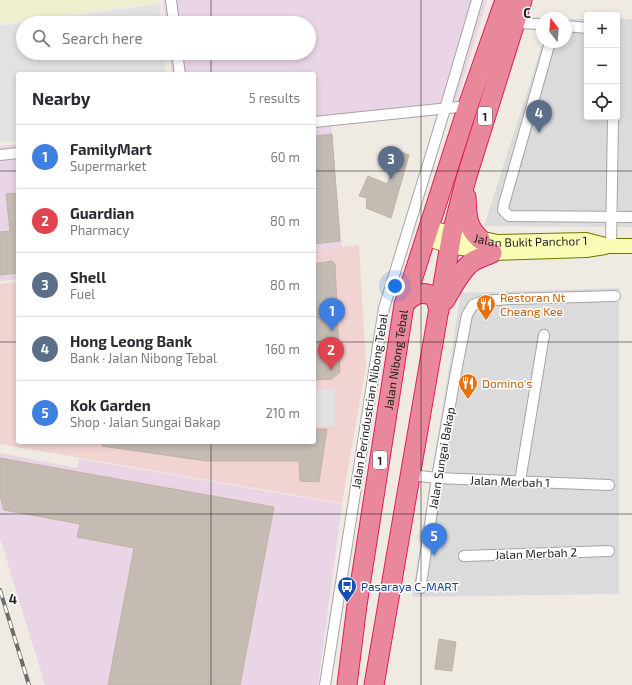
<!DOCTYPE html>
<html lang="en">
<head>
<meta charset="utf-8">
<style>
  :root { --surface:#fff; --page:#f2f2f3; --text:#2b2b33; --muted:#7c7c81; --line:#e1e1e2; --accent:#cc0001 }
  body { margin:0; font-family:"Exo 2",sans-serif; background:var(--page); color:var(--text) }
  .controls { position:absolute; right:12px; top:12px; display:grid; overflow:hidden; border-radius:4px; box-shadow:0 2px 6px #0003 }
  .controls button { width:36px; height:36px; display:grid; place-items:center; padding:0; border:0; border-bottom:1px solid var(--line); background:var(--surface); color:var(--text); font:20px sans-serif }
  .compass { position:absolute; left:536px; top:12px; width:36px; height:36px; border-radius:50%; background:var(--surface); box-shadow:0 2px 6px #0003; rotate:344deg }
  .you { position:absolute; left:395px; top:286px; width:14px; height:14px; margin:-10px; border:3px solid #fff; border-radius:50%; background:#1a73e8; box-shadow:0 0 0 6px #1a73e833 }
  .badge { display:grid; place-items:center; width:26px; height:26px; border-radius:50%; background:var(--accent); color:#fff; font-size:13px; font-weight:700 }
  .pin { position:absolute; translate:-50% -33px; filter:drop-shadow(0 1px 2px #0008) }
  .pin::after { content:''; position:absolute; top:21px; width:14px; height:12px; background:inherit; clip-path:polygon(0 0,100% 0,50% 100%) }
  .list { margin:0; padding:0; list-style:none }
  h2 { display:flex; justify-content:space-between; align-items:center; height:52px; margin:0; padding:0 16px; font-size:17px }
  h2 small { font-size:13px; font-weight:400; color:var(--muted) }
  .list li { display:grid; grid-template-columns:26px 1fr auto; gap:12px; align-items:center; box-sizing:border-box; height:64px; padding:0 16px; border-top:1px solid var(--line) }
  .list b { display:block; font-size:15px; white-space:nowrap }
  .list p { margin:0; font-size:13px; white-space:nowrap; color:var(--muted) }
  .list em { font-size:13px; font-style:normal; color:var(--muted) }
  .icon { flex:none; width:22px; height:22px; fill:none; stroke:currentColor; stroke-width:2; stroke-linecap:round; stroke-linejoin:round }
  .map { position:relative; flex:none; width:632px; height:685px; overflow:hidden }
  .search { position:absolute; background:var(--surface); box-shadow:0 2px 6px #0003; left:16px; top:16px; width:300px; height:44px; display:flex; align-items:center; gap:10px; box-sizing:border-box; padding:0 14px; border-radius:22px; color:var(--muted); font-size:15px }
  .panel { position:absolute; background:var(--surface); box-shadow:0 2px 6px #0003; left:16px; top:72px; width:300px; height:372px; border-radius:4px }
  .map>svg:first-child { display:block }
</style>
</head>
<body>
<div class="map">
<svg width="632" height="685" viewBox="0 0 632 685">
  <rect width="100%" height="100%" fill="#efebe3"/>
  <g fill="#dcdbdb">
    <path d="M 566,19 L 587,19 L 587,117 L 617,117 L 617,19 L 632,19 L 632,227 L 484,226 L 543,42 L 566,42 Z"/>
    <path d="M 619,288 L 619,594 L 412,597 L 461,293 Z"/>
  </g>
  <path fill="#f1d3d2" d="M 359,245 L 366,366 L 342,503 L 0,444 L 0,284 L 18,282 L 18,442 L 314,442 L 314,250 Z"/>
  <g fill="#e9d5e5">
    <path d="M 163,0 L 487,0 L 453,114 L 331,125 L 342,247 L 314,250 L 314,74 L 172,74 L 170,53 L 309,53 L 309,23 L 166,23 Z"/>
    <path d="M 18,144 L 18,280 L 0,281 L 0,146 Z"/>
    <path d="M 0,453 L 77,468 L 79,459 L 342,504 L 318,685 L 45,685 L 0,538 Z"/>
  </g>
  <path fill="#edefce" d="M 0,0 L 158,0 L 158,2 L 0,23 Z"/>
  <g fill="#e2e2e2">
    <path d="M 159,4 L 161,23 L 23,23 L 23,53 L 164,53 L 166,74 L 18,74 L 18,140 L 0,142 L 0,26 Z"/>
    <rect x="314" y="389" width="21" height="37"/>
  </g>
  <g fill="#c4bbb3" stroke="#c2b2a5">
    <path d="M 332,134 L 340,241 L 314,244 L 314,136 Z"/>
    <path d="M 398,151 L 409,155 L 391,218 L 366,208 L 367,198 L 359,196 L 368,176 L 387,184 Z"/>
    <path d="M 18,193 L 18,273 L 0,275 L 0,232 L 10,231 L 6,194 Z"/>
    <path d="M 332,261 L 335,264 L 340,372 L 332,379 L 314,380 L 314,264 Z"/>
    <path d="M 314,429 L 327,429 L 319,482 L 300,481 L 299,461 L 206,461 L 102,446 L 102,442 L 314,442 Z"/>
    <path d="M 0,458 L 274,507 L 240,685 L 108,685 L 134,548 L 77,537 L 80,524 L 4,510 L 0,496 Z"/>
    <path d="M 439,639 L 456,642 L 452,671 L 435,669 Z"/>
  </g>
  <g fill="none" stroke-linecap="round" stroke-linejoin="round">
    <g stroke="#a5a5a5" stroke-width="12">
      <g id="street">
        <path d="M 171,0 L 174,23"/>
        <path d="M 515,23 L 542,24"/>
        <path d="M 566,26 L 587,28"/>
        <path d="M 550,42 L 504,204 L 503,210 L 509,216 L 632,217"/>
        <path d="M 177,53 L 180,74"/>
        <path d="M 314,122 L 468,106"/>
        <path d="M 0,155 L 18,153"/>
        <path d="M 611,246 L 613,117"/>
        <path d="M 411,475 L 437,478 L 609,485"/>
        <path d="M 520,481 L 544,335"/>
        <path d="M 464,556 L 609,551"/>
        <path d="M 421,588 L 421,584 L 437,478 L 455,377 L 467,315 L 473,305 L 483,301 L 510,299 L 615,296"/>
        <path d="M 325,685 L 384,308 L 445,109 L 477,0"/>
      </g>
    </g>
    <g stroke="#6d7901" stroke-width="16">
      <g id="secondary">
        <path id="s1" d="M 429,228 L 498,242 L 586,240 L 609,246 L 632,246"/>
        <path d="M 425,238 L 450,246 L 492,253 L 586,250 L 605,247"/>
      </g>
    </g>
    <g stroke="#e11d61" stroke-width="21">
      <g id="highway">
        <path d="M 466,197 C 467,215 466,226 480,239"/>
        <path d="M 445,300 C 453,287 460,271 472,262 C 478,258 486,256 492,253"/>
        <path d="M 404,305 C 413,294 422,290 435,297 L 439,310"/>
        <path id="s2" d="M 347,685 L 357,605 L 404,305 L 468,106 L 505,0"/>
        <path d="M 374,685 L 452,233 L 466,179 L 522,0"/>
      </g>
    </g>
    <use href="#street" stroke="#fff" stroke-width="10"/>
    <use href="#secondary" stroke="#f9fcb5" stroke-width="14"/>
    <use href="#highway" stroke="#ea889b" stroke-width="19"/>
    <g stroke="#6c6c6c" stroke-width="4">
      <path id="rail" d="M 0,590 L 29,685"/>
    </g>
    <use href="#rail" stroke="#fff" stroke-width="2.5" stroke-dasharray="8" stroke-linecap="butt"/>
  </g>
  <path fill="none" stroke="#1e1e1e" stroke-width="1" stroke-opacity="0.55" d="M 211,0 L 211,23M 421,0 L 421,685M 211,53 L 211,74M 0,171 L 18,171M 314,171 L 632,171M 0,342 L 18,342M 314,342 L 632,342M 211,442 L 211,685M 0,514 L 632,514"/>
  <defs>
    <g id="restaurant-pin" transform="scale(1)"><path d="M0 17L-7.5 6A9.5 9.5 0 1 1 7.5 6Z" fill="#e8710a" stroke="#fff"/><path d="M-5-6h1v4h1v-4h1v4h1v-4h1v5L-1.5 .5V6h-2V.5L-5-1ZM5-6V6H3V1.5H1.5Q1.5-4 5-6Z" fill="#fff"/></g>
    <g id="bus-pin" transform="scale(1)"><path d="M0 17L-7.5 6A9.5 9.5 0 1 1 7.5 6Z" fill="#1a4fb4" stroke="#fff"/><path d="M-5-6H5V4H4V6H2V4H-2V6H-4V4H-5ZM-3.5-4V0h7V-4ZM-3.5 1.2v1.5H-2V1.2ZM2 1.2v1.5H3.5V1.2Z" fill="#fff"/></g>
  </defs>
  <g fill-rule="evenodd">
    <use href="#restaurant-pin" x="486" y="304"/>
    <use href="#restaurant-pin" x="468" y="383"/>
    <use href="#bus-pin" x="347" y="586"/>
  </g>
  <g text-anchor="middle" dominant-baseline="central" stroke-width="3" stroke-linejoin="round" paint-order="stroke">
    <g fill="#fff" stroke="#626262" stroke-width="1">
      <rect x="478" y="107" width="14" height="18" rx="3"/>
      <rect x="373" y="451" width="14" height="18" rx="3"/>
    </g>
    <g font-size="11" font-weight="bold" fill="#1e1e1e">
      <text x="485" y="116">1</text>
      <text x="380" y="460">1</text>
    </g>
    <g font-size="12" fill="#1e1e1e" stroke="#fff">
      <text stroke="none"><textPath href="#s1" startOffset="103">Jalan Bukit Panchor 1</textPath></text>
      <text stroke="none"><textPath href="#s2" startOffset="329">Jalan Nibong Tebal</textPath></text>
      <text transform="translate(369 401) rotate(-81)">Jalan Perindustrian Nibong Tebal</text>
      <text transform="translate(441 458) rotate(-80)">Jalan Sungai Bakap</text>
      <text transform="translate(510 481) rotate(2)">Jalan Merbah 1</text>
      <text transform="translate(536 553) rotate(-2)">Jalan Merbah 2</text>
    </g>
    <g font-size="12" fill="#c56008" stroke="#fff" text-anchor="start">
      <text x="500" y="297">Restoran Nt<tspan x="500" dy="14">Cheang Kee</tspan></text>
      <text x="482" y="383">Domino's</text>
    </g>
    <g font-size="12" fill="#164399" stroke="#fff" text-anchor="start">
      <text x="361" y="586">Pasaraya C-MART</text>
    </g>
  </g>
  <g font-size="13" text-anchor="middle" font-weight="bold" fill="#1e1e1e" stroke="#fff" stroke-width="3" stroke-linejoin="round" paint-order="stroke">
    <text x="527" y="18">C</text>
    <text x="13" y="604">4</text>
  </g>
</svg>
<div class="controls">
<button>+</button>
<button>−</button>
<button><svg class="icon" aria-label="locate" viewBox="0 0 24 24"><circle cx="12" cy="12" r="6"/><path d="M12 2v4M12 18v4M2 12h4M18 12h4"/></svg></button>
</div>
<svg class="compass" viewBox="-18 -18 36 36"><path d="M0-13l5 13h-10z" fill="#e53935"/><path d="M0 13l5-13h-10z" fill="#7c7c81"/></svg>
<div class="you"></div>
<div class="pin badge" style="left:332px;top:331px;background:#3f7fe0">1</div>
<div class="pin badge" style="left:331px;top:370px;background:#e0444e">2</div>
<div class="pin badge" style="left:391px;top:179px;background:#5c6f8a">3</div>
<div class="pin badge" style="left:539px;top:133px;background:#5c6f8a">4</div>
<div class="pin badge" style="left:434px;top:556px;background:#3f7fe0">5</div>
<div class="search"><svg class="icon" aria-label="search" viewBox="0 0 24 24"><circle cx="10" cy="10" r="6"/><path d="M15 15l6 6"/></svg>Search here</div>
<section class="panel">
<h2>Nearby<small>5 results</small></h2>
<ul class="list">
<li><span class="badge" style="background:#3f7fe0">1</span><div><b>FamilyMart</b><p>Supermarket</p></div><em>60 m</em></li>
<li><span class="badge" style="background:#e0444e">2</span><div><b>Guardian</b><p>Pharmacy</p></div><em>80 m</em></li>
<li><span class="badge" style="background:#5c6f8a">3</span><div><b>Shell</b><p>Fuel</p></div><em>80 m</em></li>
<li><span class="badge" style="background:#5c6f8a">4</span><div><b>Hong Leong Bank</b><p>Bank · Jalan Nibong Tebal</p></div><em>160 m</em></li>
<li><span class="badge" style="background:#3f7fe0">5</span><div><b>Kok Garden</b><p>Shop · Jalan Sungai Bakap</p></div><em>210 m</em></li>
</ul>
</section>
</div>
</body>
</html>
